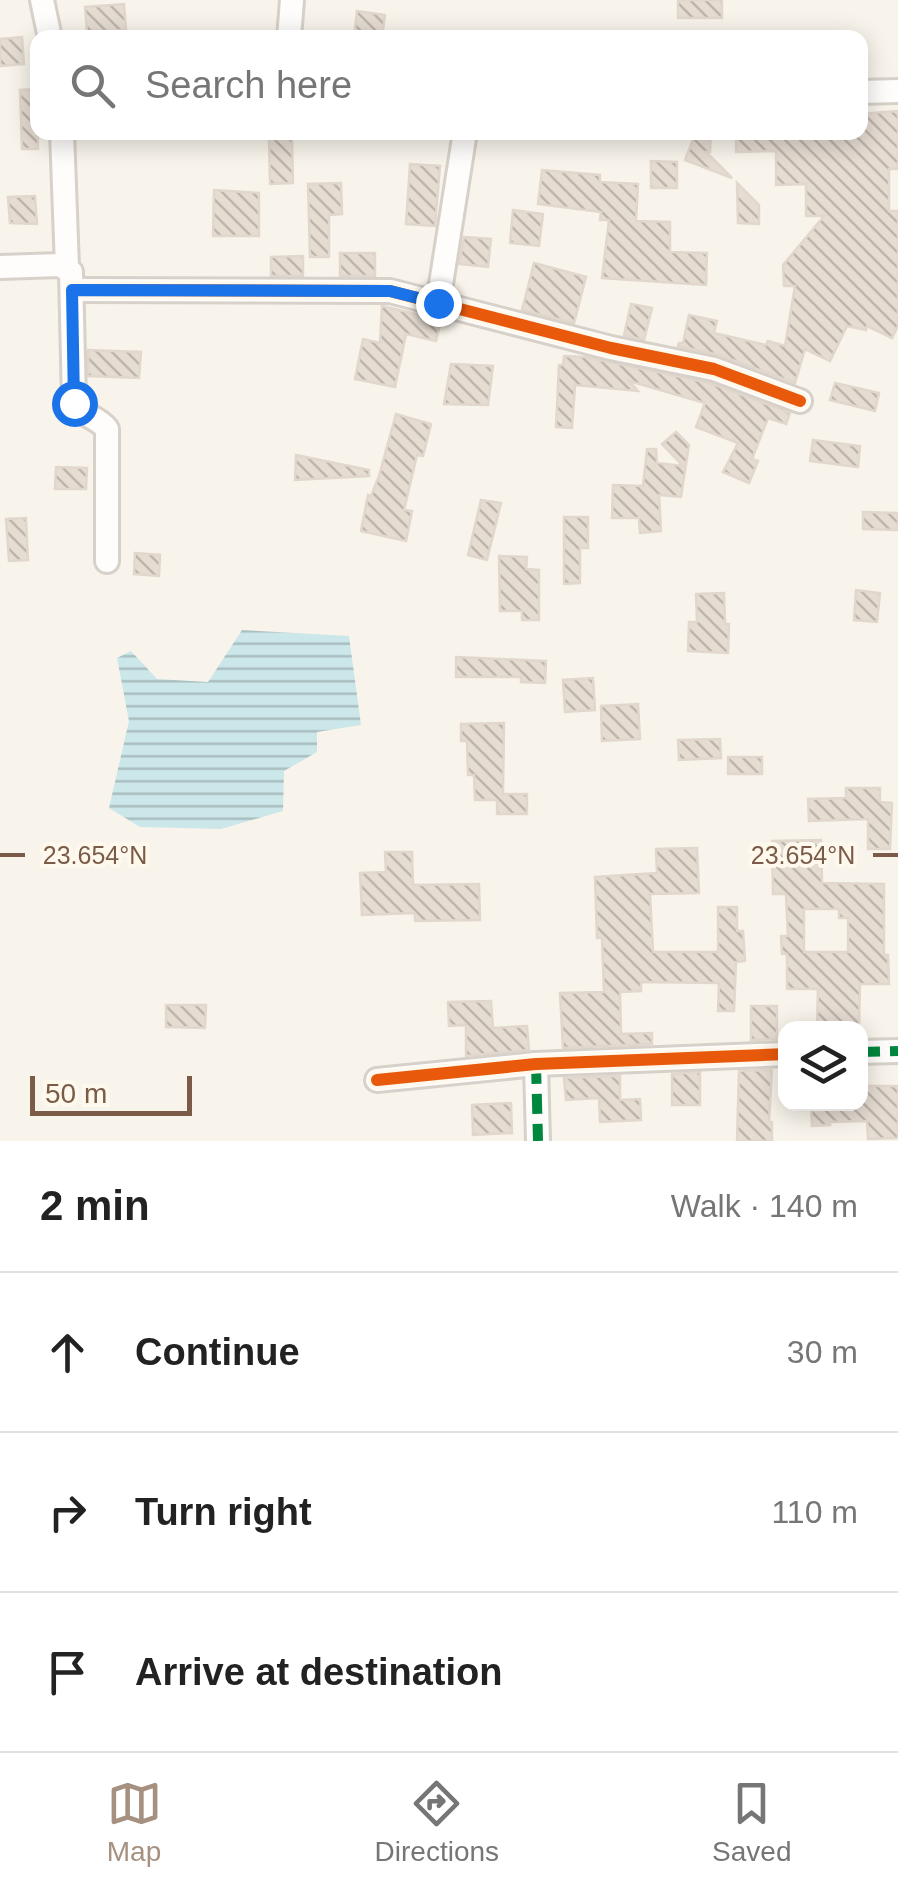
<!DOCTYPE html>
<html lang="en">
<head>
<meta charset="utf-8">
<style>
  :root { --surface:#fff; --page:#f6f6f6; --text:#222; --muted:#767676; --line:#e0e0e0; --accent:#a69181 }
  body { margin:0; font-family:Helvetica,sans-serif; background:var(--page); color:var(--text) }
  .controls { position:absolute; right:30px; bottom:30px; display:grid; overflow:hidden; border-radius:20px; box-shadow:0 5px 25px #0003 }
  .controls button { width:90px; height:90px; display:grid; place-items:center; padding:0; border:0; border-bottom:2px solid var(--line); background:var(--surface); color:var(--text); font:50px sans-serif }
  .scale { position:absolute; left:30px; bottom:25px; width:162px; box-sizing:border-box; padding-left:10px; border:5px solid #7a5b48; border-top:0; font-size:28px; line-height:35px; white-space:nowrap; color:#7a5b48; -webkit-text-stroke:8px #fff9ed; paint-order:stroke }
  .stop { position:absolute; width:30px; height:30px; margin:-22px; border:8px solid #1a73e8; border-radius:50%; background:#fff }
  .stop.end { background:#1a73e8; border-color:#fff; box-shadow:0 2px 10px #0008 }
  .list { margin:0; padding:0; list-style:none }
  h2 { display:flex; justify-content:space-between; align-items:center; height:130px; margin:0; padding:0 40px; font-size:42px }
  h2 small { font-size:32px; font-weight:400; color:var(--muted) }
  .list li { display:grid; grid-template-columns:65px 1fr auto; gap:30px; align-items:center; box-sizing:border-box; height:160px; padding:0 40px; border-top:2px solid var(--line) }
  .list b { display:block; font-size:38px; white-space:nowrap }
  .list em { font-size:32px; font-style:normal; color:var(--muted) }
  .icon { flex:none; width:55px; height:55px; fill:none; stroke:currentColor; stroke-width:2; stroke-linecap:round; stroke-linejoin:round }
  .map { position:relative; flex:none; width:898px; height:1141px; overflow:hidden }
  .search { position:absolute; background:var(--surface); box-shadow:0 5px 25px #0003; left:30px; right:30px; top:30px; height:110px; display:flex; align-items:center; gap:25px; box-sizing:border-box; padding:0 35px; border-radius:20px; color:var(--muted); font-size:38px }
  .sheet { height:610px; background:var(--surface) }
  nav { display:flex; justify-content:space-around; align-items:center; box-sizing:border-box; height:140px; border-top:2px solid var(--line); background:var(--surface); font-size:28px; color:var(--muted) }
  nav a { display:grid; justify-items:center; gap:5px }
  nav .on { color:var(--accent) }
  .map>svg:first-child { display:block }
</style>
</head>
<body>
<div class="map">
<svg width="898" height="1141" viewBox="0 0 898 1141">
  <defs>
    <pattern id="water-rules" width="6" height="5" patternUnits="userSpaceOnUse" patternTransform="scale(2.5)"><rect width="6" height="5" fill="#cbe7ea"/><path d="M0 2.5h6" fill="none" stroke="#aabec0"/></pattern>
    <pattern id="building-back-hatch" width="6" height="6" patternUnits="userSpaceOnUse" patternTransform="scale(2.5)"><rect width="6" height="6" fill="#e5dcd2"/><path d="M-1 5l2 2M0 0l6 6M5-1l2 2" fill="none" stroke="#bfb5ac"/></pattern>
  </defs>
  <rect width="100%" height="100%" fill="#f8f4eb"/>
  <path fill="url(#water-rules)" d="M 242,630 L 349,636 L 361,725 L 317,732 L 317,752 L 284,771 L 283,811 L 221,829 L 140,827 L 109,808 L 129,721 L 117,658 L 131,651 L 157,679 L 208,682 Z"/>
  <g fill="url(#building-back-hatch)" stroke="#e2d7cd" stroke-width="2.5" fill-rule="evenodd">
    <rect x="678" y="0" width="44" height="18"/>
    <path d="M 124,4 L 126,30 L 87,32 L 85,7 Z"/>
    <path d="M 357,11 L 385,15 L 382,38 L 354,38 Z"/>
    <path d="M 22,37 L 24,64 L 0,66 L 0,39 Z"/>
    <path d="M 38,89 L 38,149 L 22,149 L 20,90 Z"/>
    <path d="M 898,111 L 898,169 L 889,169 L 889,211 L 898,211 L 898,326 L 892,338 L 867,326 L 866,330 L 847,326 L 830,361 L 805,349 L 795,383 L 719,355 L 678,346 L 679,343 L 683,343 L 689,315 L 717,321 L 714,333 L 766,345 L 768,341 L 785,346 L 795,286 L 784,286 L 783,265 L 824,216 L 806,216 L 806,184 L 776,185 L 776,151 L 736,152 L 736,132 L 780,132 L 781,136 L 860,132 L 860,114 Z"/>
    <path d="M 696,132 L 711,132 L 710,152 L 706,152 L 732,178 L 685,160 Z"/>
    <path d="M 269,139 L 292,139 L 293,183 L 270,184 Z"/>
    <path d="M 651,161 L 677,162 L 677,188 L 651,188 Z"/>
    <path d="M 410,164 L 440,166 L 435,226 L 406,224 Z"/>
    <path d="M 542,170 L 600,175 L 600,182 L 638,184 L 636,221 L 670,222 L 670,252 L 707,253 L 706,285 L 602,278 L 609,220 L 600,220 L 601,212 L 538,204 Z"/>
    <path d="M 341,183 L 342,214 L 329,215 L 329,257 L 310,257 L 308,184 Z"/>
    <path d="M 737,183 L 759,205 L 759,224 L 738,223 Z"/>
    <path d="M 214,190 L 259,193 L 259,236 L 213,236 Z"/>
    <path d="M 35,196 L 37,224 L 10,223 L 8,197 Z"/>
    <path d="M 513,210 L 543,214 L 539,246 L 510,243 Z"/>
    <path d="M 464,237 L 491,239 L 488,267 L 459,264 Z"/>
    <rect x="340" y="253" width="35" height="23"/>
    <path d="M 303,256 L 303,276 L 271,276 L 271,257 Z"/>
    <path d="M 534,263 L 586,277 L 574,323 L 522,310 Z"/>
    <path d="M 631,304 L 652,308 L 644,340 L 624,335 Z"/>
    <path d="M 382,306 L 441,320 L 436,341 L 406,334 L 395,387 L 355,379 L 363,339 L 380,343 Z"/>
    <path d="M 88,350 L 141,352 L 139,378 L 88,376 Z"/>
    <path d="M 564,356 L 585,357 L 710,383 L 790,413 L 786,424 L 768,418 L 752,459 L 758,461 L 749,483 L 723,472 L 738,443 L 696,427 L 705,403 L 629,381 L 638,391 L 575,385 L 572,428 L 556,427 L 559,365 L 563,365 Z"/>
    <path d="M 451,364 L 493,366 L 488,405 L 444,404 Z"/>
    <path d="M 835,383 L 879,393 L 875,411 L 830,400 Z"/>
    <path d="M 396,414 L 431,424 L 423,456 L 417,455 L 404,510 L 412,511 L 406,541 L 361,531 L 368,495 L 371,496 L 379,476 Z"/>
    <path d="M 676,432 L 689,445 L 681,497 L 659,495 L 661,531 L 640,533 L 639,518 L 612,518 L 613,485 L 643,486 L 647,449 L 656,449 L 657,463 L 683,466 L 662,444 Z"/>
    <path d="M 813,440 L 860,446 L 858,467 L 810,461 Z"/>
    <path d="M 296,455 L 369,470 L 369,476 L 295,480 Z"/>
    <path d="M 56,467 L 87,468 L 86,489 L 55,489 Z"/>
    <path d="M 481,500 L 501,503 L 487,560 L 468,555 Z"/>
    <path d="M 863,512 L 898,513 L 898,530 L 863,529 Z"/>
    <path d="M 564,517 L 588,517 L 588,548 L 580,548 L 580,583 L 564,584 Z"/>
    <path d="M 26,518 L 28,560 L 9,561 L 6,519 Z"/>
    <path d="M 135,553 L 160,555 L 159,576 L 134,574 Z"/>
    <path d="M 499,556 L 527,557 L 526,569 L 539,570 L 539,620 L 522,620 L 522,611 L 500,611 Z"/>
    <path d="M 856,590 L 880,593 L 877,622 L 854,620 Z"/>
    <path d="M 724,593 L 725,624 L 729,624 L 728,653 L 688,651 L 689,622 L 697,622 L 696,594 Z"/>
    <path d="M 456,657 L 546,661 L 545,683 L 521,682 L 521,677 L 456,677 Z"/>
    <path d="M 593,678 L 595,710 L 565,712 L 563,680 Z"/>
    <path d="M 638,704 L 640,739 L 602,741 L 601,706 Z"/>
    <path d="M 504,723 L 503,794 L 527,794 L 527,814 L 497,814 L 497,800 L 475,800 L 474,775 L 468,775 L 467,741 L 461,741 L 461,724 Z"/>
    <path d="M 720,739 L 721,758 L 679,760 L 678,740 Z"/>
    <rect x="728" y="757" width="34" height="17"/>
    <path d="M 846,788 L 880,788 L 880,802 L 892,803 L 890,849 L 868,849 L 868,819 L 809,821 L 808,799 L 846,798 Z"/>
    <path d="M 821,840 L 822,883 L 884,884 L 884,955 L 888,955 L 889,984 L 860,984 L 859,1028 L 817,1028 L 818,989 L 787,989 L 787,954 L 782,954 L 781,936 L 788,936 L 786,894 L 773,894 L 772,841 ZM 804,909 L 839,909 L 839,918 L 848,918 L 848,952 L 804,952 Z"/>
    <path d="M 697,848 L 699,893 L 650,894 L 653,952 L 718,952 L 718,907 L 737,907 L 737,931 L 743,931 L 745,961 L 736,962 L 734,1011 L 718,1011 L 719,983 L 641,982 L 641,991 L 620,992 L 621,1034 L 652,1033 L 652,1044 L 563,1048 L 560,993 L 604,992 L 602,938 L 597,938 L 595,877 L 657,873 L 656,849 Z"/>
    <path d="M 385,852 L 412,852 L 413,885 L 479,884 L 480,920 L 415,921 L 415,913 L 362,915 L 360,873 L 386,872 Z"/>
    <path d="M 491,1001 L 493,1028 L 527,1026 L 529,1050 L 466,1056 L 466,1025 L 449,1026 L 448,1002 Z"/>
    <path d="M 166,1005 L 206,1005 L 205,1028 L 166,1027 Z"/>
    <path d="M 751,1006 L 777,1006 L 777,1039 L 751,1040 Z"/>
    <path d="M 772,1070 L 769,1122 L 772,1122 L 772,1141 L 737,1141 L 739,1071 Z"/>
    <path d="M 700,1072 L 700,1105 L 672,1105 L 672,1074 Z"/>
    <path d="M 620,1076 L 620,1100 L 640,1099 L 641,1120 L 600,1122 L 599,1098 L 566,1100 L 564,1078 Z"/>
    <path d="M 860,1086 L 898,1086 L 898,1138 L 868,1139 L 867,1121 L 830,1122 L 830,1125 L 812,1126 L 811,1104 L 860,1104 Z"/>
    <path d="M 511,1103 L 512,1133 L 473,1135 L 472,1105 Z"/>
  </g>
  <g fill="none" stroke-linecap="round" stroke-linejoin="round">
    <g stroke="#d7d1c9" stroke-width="28">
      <g id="minor">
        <path d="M 42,0 L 50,38"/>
        <path d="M 289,38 L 292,0"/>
        <path d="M 860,92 L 898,91"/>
        <path d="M 62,132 L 67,267"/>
        <path d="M 0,267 L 60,265 L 71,272 L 74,403 C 82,416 98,417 107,429 L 107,561"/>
        <path d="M 73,290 L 390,291 L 611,348 L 714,369 L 800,401"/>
        <path d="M 438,303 L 465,132"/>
        <path d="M 860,1052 L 898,1051"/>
        <path d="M 536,1064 L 538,1141"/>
        <path d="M 377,1080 L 536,1064 L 786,1054"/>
      </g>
    </g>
    <use href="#minor" stroke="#fefdfc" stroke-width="22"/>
    <g stroke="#00873e" stroke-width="10" stroke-dasharray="20 10" stroke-linecap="butt">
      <path d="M 860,1052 L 898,1051"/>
      <path d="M 536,1064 L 538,1141"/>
    </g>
    <g stroke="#fff9ed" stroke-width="19">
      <g id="cycleway">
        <path d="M 73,290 L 390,291 L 611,348 L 714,369 L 800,401"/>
        <path d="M 377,1080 L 536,1064 L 786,1054"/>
      </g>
    </g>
    <use href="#cycleway" stroke="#e8590c" stroke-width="12"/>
  </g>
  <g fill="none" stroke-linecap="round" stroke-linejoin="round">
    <path stroke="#1a73e8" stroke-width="12" d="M 74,403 L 72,290 L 390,291 L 438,303"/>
  </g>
  <path fill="none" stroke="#7a5b48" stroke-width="4" d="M 0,855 L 25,855M 873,855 L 898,855"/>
  <g font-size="25" text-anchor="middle" fill="#7a5b48" stroke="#fff9ed" stroke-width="8" stroke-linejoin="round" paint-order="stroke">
    <text x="95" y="864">23.654°N</text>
    <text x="803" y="864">23.654°N</text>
  </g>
</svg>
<div class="controls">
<button><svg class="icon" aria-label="layers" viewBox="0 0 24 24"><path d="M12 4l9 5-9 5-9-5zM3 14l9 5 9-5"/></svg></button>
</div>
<div class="scale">50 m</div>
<div class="stop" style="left:74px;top:403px"></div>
<div class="stop end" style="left:438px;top:303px"></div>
<div class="search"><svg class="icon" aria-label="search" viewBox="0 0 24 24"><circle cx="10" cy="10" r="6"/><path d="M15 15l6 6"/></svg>Search here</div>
</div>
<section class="sheet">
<h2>2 min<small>Walk · 140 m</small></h2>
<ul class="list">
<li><svg class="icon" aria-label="ahead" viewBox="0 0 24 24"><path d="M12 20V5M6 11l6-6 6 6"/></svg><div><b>Continue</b></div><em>30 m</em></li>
<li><svg class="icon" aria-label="right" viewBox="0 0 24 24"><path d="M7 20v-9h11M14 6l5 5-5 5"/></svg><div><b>Turn right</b></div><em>110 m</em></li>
<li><svg class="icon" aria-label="arrive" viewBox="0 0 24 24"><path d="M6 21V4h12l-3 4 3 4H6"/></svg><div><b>Arrive at destination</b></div></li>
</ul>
</section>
<nav>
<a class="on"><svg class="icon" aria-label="map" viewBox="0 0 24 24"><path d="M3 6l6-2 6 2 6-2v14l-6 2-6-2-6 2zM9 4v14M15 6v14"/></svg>Map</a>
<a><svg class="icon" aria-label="directions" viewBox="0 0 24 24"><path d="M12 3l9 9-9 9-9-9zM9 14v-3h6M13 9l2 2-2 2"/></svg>Directions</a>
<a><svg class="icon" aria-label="saved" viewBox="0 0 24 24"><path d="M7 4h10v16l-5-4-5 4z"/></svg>Saved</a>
</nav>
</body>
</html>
